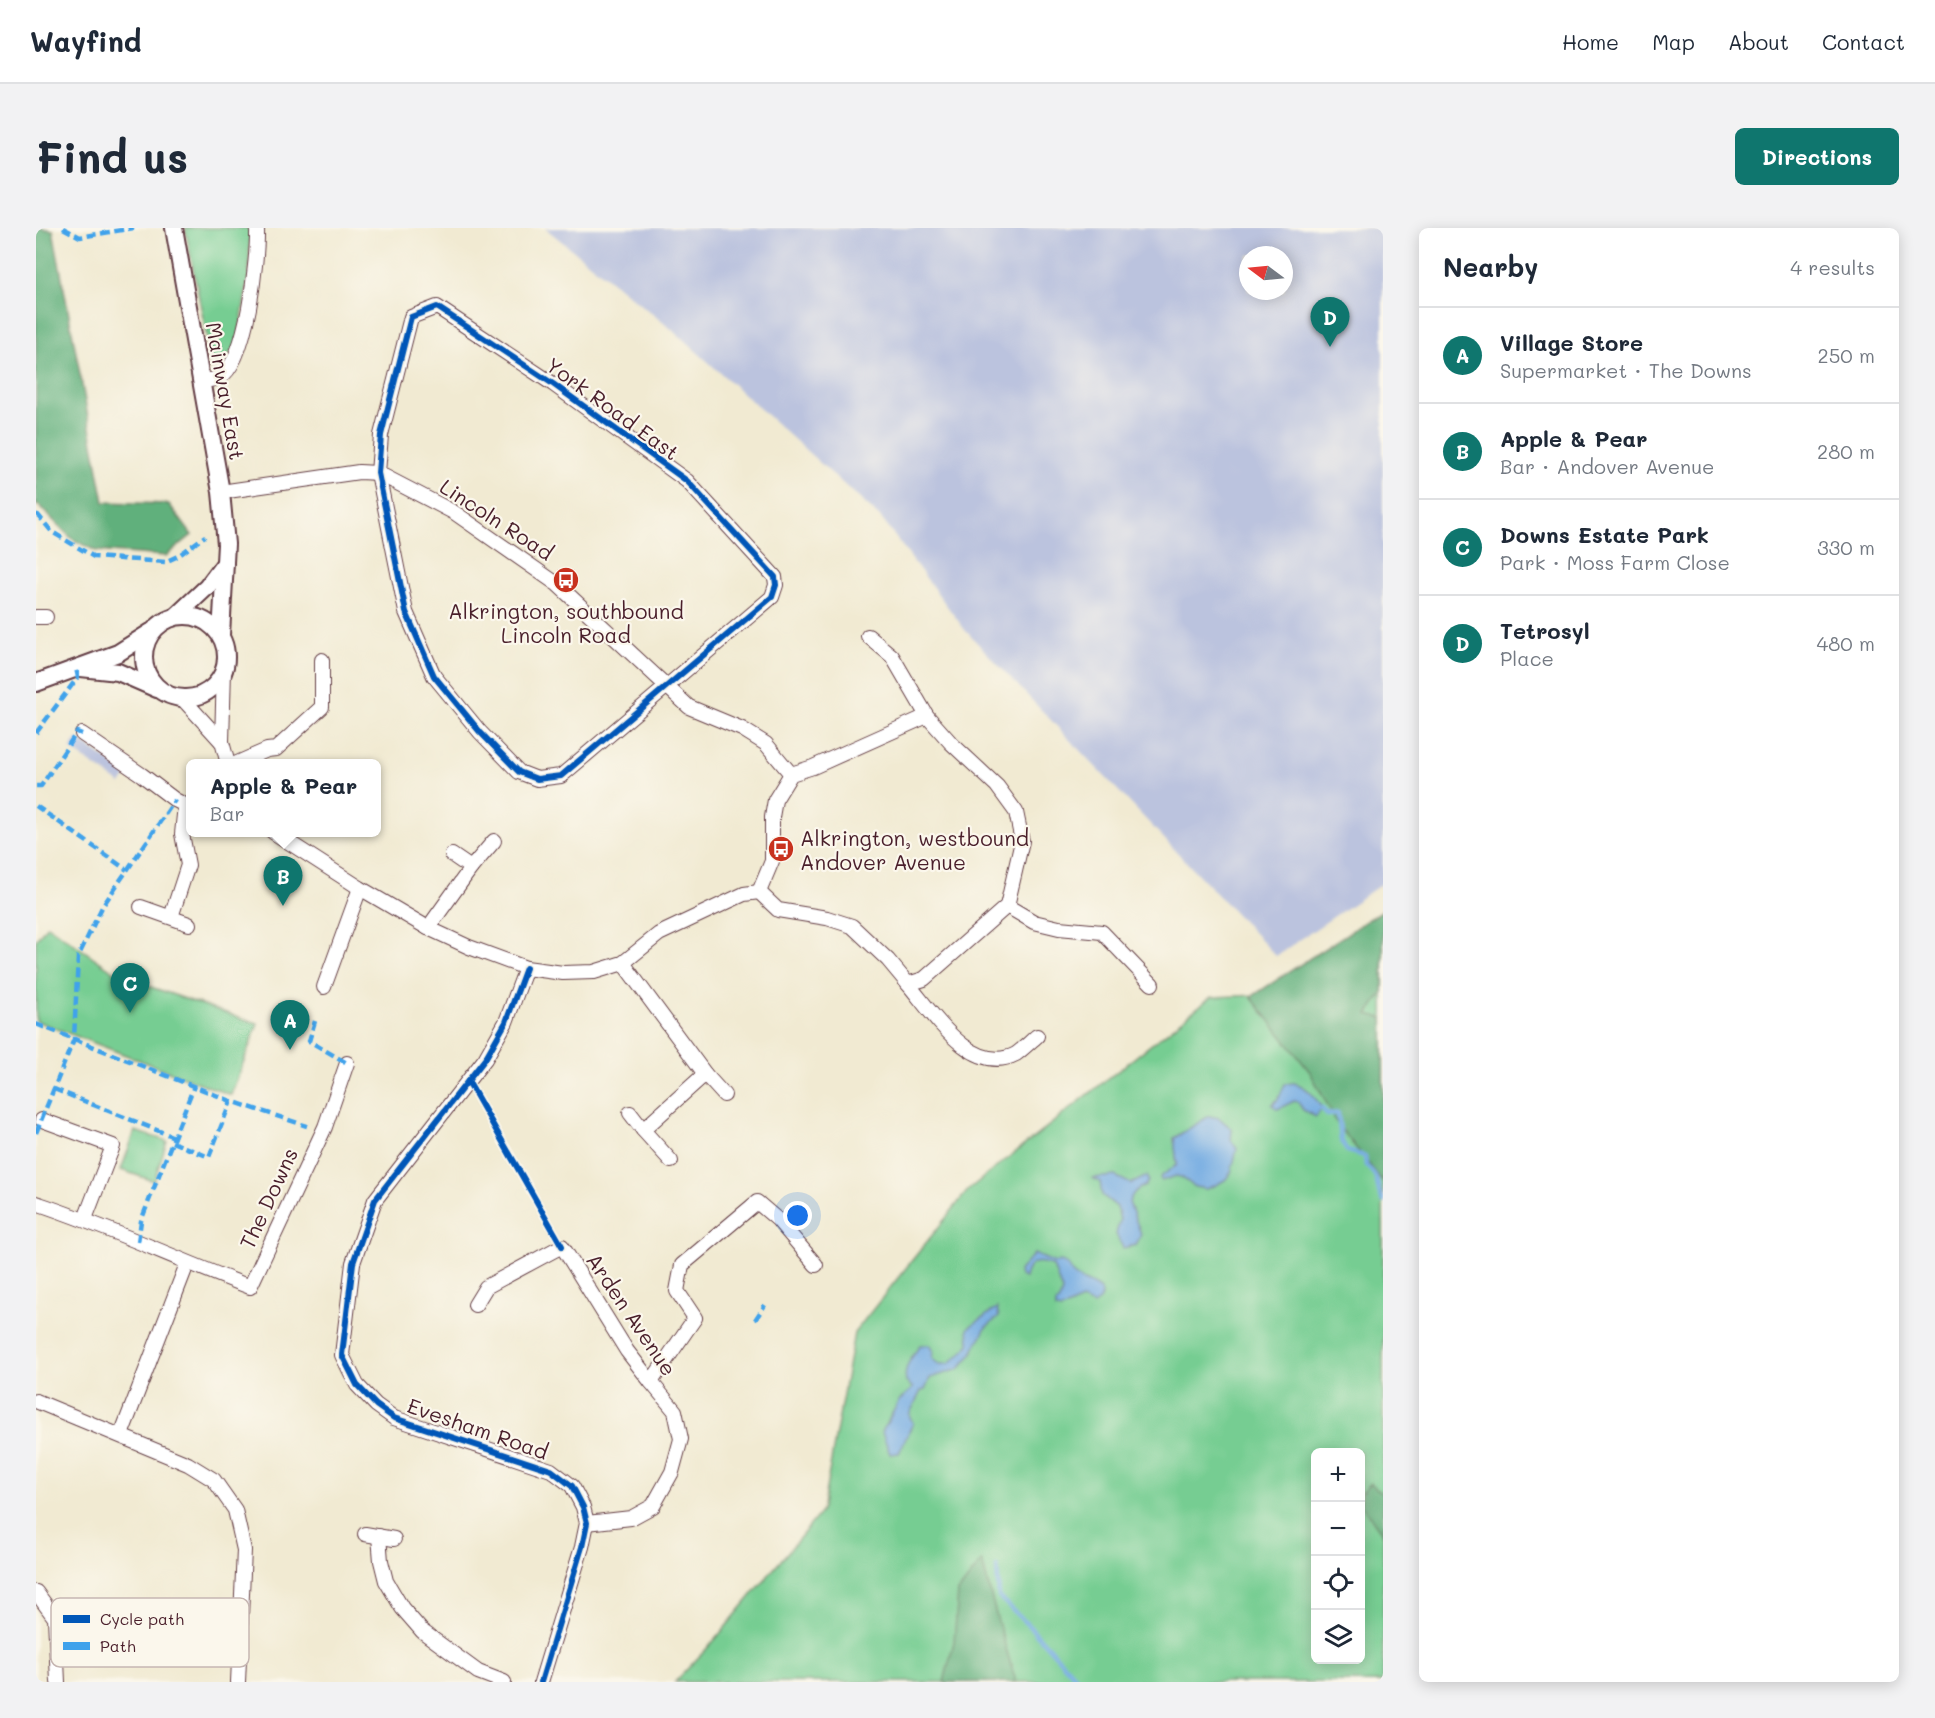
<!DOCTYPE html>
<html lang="en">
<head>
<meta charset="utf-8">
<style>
  :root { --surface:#fff; --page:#f2f2f3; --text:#1f2937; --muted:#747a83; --line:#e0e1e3; --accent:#0f766e }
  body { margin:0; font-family:Mali,sans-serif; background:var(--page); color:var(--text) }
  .controls { position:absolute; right:18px; bottom:18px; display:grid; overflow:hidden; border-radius:9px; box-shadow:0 3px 15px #0003 }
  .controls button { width:54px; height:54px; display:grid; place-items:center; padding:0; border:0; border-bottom:2px solid var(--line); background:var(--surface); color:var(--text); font:30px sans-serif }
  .compass { position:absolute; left:1203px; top:18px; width:54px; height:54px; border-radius:50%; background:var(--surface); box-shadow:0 3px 15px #0003; rotate:286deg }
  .you { position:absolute; left:762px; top:988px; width:21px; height:21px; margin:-15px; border:4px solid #fff; border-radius:50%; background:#1a73e8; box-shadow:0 0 0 9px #1a73e833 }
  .badge { display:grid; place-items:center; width:39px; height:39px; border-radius:50%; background:var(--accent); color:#fff; font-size:20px; font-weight:700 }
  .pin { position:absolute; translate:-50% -50px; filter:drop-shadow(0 2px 3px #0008) }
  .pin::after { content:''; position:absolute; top:32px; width:21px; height:18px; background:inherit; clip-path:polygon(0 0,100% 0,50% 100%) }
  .popup { position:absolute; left:150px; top:531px; width:195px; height:78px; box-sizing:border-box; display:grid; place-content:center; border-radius:9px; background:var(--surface); filter:drop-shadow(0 2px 4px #0005); font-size:20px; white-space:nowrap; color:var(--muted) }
  .popup b { font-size:22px; color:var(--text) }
  .popup::after { content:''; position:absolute; left:50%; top:100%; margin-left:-12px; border:12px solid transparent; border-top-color:var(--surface) }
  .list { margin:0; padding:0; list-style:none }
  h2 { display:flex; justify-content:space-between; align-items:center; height:78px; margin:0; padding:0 24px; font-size:26px }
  h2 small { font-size:20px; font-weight:400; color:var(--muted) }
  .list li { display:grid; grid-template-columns:39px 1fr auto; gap:18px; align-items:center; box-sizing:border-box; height:96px; padding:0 24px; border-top:2px solid var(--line) }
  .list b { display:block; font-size:22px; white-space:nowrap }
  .list p { margin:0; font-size:20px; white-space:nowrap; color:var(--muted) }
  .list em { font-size:20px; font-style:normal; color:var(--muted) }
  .icon { flex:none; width:33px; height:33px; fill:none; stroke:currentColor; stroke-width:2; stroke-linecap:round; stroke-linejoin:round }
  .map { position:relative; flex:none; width:1347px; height:1454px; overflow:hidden; border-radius:9px }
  header { display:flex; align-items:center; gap:36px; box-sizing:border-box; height:84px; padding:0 30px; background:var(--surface); border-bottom:2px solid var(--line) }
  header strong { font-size:28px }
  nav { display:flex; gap:33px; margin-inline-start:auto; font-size:21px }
  .intro { display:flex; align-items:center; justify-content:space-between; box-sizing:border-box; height:144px; padding:0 36px }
  h1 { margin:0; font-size:42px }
  .button { padding:15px 27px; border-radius:9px; background:var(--accent); color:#fff; font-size:21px; font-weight:700 }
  main { display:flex; gap:36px; padding:0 36px }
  aside { flex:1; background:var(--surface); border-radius:9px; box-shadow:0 3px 15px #0003 }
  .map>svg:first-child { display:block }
</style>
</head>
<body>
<header>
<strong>Wayfind</strong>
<nav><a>Home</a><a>Map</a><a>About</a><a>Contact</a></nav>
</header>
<div class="intro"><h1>Find us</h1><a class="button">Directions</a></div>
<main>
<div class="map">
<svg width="1347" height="1454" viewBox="0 0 1347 1454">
  <rect width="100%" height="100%" fill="#fbf7ec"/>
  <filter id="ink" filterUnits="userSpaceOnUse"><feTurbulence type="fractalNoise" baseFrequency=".0167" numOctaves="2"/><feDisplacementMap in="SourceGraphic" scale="12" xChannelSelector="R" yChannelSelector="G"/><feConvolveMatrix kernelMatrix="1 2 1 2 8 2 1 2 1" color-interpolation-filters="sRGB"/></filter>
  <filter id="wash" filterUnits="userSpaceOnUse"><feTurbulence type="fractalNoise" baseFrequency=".008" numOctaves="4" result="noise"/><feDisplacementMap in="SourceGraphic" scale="24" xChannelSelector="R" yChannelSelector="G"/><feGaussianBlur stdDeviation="1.35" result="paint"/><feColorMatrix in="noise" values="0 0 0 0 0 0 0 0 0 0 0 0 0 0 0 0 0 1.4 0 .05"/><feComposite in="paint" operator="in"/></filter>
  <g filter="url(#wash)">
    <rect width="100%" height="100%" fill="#f1ead2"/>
    <g fill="#bbc3de" fill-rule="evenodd">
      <path d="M 509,0 L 1347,0 L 1347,655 L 1240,728 L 929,402 L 845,290 L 639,104 ZM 1212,27 L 1248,27 L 1248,63 L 1212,63 Z"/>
      <path d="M 41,511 L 92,547 L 85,556 L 34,521 Z"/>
    </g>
    <g fill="#76cd92" stroke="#60765e" stroke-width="1.5" fill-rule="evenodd">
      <path d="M 149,0 L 214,0 L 213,46 L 201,119 L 177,140 Z"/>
      <path d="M 1347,689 L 1347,1454 L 639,1454 L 677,1414 L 786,1283 L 818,1105 L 933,961 L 1175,769 L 1251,766 ZM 1280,1224 L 1324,1224 L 1324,1432 L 1280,1432 Z"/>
      <path d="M 11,697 L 86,749 L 222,796 L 195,867 L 0,793 L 0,712 Z"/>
      <path d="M 99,903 L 131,913 L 118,953 L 85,942 Z"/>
    </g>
    <g fill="#60b07c" stroke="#556854" stroke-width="1.5">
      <path d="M 0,0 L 17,2 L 68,274 L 133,276 L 156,307 L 130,328 L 60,323 L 36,311 L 2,277 L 0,277 Z"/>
      <path d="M 1347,682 L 1347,765 L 1332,786 L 1347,790 L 1347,954 L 1302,897 L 1274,844 L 1215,769 Z"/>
      <path d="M 1335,1255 L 1347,1266 L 1347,1307 L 1325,1276 L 1325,1265 Z"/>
      <path d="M 946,1333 L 961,1390 L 980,1454 L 908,1454 L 918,1414 L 922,1364 Z"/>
    </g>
    <g fill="#73abe2" stroke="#5e6586" stroke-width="1.5">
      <path d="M 1258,855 C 1272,859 1278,868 1286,880 L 1280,889 L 1267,882 L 1262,874 L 1258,873 L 1242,881 L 1236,877 L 1242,871 L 1249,856 Z"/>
      <path d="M 1173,888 L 1183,890 L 1196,901 L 1195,912 L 1201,921 L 1195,945 L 1189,952 L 1180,957 L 1170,961 L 1159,959 L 1145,949 L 1140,948 L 1125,953 L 1124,949 L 1141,937 L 1138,910 Z"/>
      <path d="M 1079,948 L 1095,956 L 1111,948 L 1112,953 L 1109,958 C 1100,961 1097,965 1093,974 L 1105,1006 L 1100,1017 L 1087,1020 L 1080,1006 L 1084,992 L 1081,979 L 1066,967 L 1064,954 L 1057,950 Z"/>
      <path d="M 998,1026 L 1019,1035 L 1025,1034 L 1032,1037 C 1035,1041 1035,1046 1040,1049 C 1048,1055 1081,1061 1058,1077 L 1045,1072 L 1025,1082 L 1020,1081 L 1020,1076 L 1023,1073 L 1026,1063 L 1017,1038 C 1003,1032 992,1032 989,1050 L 984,1048 L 983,1043 Z"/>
      <path d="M 961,1080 L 963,1089 L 950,1099 L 935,1127 L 923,1141 L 894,1150 L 889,1162 L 885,1163 L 873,1187 L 877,1195 L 863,1225 L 854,1226 L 846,1204 L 863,1173 L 877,1160 L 870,1154 C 867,1138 876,1130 884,1117 L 893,1117 L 897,1123 L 896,1131 L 903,1136 L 912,1136 L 928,1123 L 933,1116 L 932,1100 Z"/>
    </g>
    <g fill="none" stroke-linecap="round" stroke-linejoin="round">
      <g stroke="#73abe2" stroke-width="4.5">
        <path d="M 1286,880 L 1291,887 L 1302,885 L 1305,912 L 1311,923 L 1329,928 L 1330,938 C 1347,952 1337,955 1347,973"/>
        <path d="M 961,1339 L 963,1369 L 996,1401 L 1044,1454"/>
      </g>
    </g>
  </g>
  <g filter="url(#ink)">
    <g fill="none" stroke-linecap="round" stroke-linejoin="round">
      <g stroke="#633d44" stroke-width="16">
        <g id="minor">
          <path d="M 401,79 L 517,156 L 651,253 L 739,349 L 740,357 L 736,369 L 525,548 L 501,551 L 483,544 L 444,504 L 398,448 L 370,384 L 342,245 L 345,207 L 375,89 Z"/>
          <path d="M 166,154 C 171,152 179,152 184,149 C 211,135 222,29 221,0"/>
          <path d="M 185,264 L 323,244 L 342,245 L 419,285 L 521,356 L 653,479 L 706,501 L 730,516 L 755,546"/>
          <path d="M 0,389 L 10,389"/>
          <path d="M 188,441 L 186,514 L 192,536"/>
          <path d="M 146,470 L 186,514"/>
          <path d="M 46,506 L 106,547 L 139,572 L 149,577 L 154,577"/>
          <path d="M 199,536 L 231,522 L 240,521 L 286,479 L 286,432"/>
          <path d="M 237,604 L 324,660 L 392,700 L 433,719 L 490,740 L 527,745 L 558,744 L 587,735 L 623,706 L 708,666 L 723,664"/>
          <path d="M 435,640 L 458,613"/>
          <path d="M 723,664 L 742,682 L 791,690 L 816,698 L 852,732 L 872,756 L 888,751 L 971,678 L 986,613 L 980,584 L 961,558 L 915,515 L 891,488 L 856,428 L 832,408"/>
          <path d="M 723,664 L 736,633 L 736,589 L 739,572 L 755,546 L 777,539 L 891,488"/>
          <path d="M 971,678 L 998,694 L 1023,700 L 1066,704 L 1116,756"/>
          <path d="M 105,679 L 153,696"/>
          <path d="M 135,689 L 152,637 L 146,606 L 149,577"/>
          <path d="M 392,700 L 435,640 L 416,627"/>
          <path d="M 587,735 L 669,846 L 607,902 L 635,933"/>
          <path d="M 490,740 L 470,794 L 449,831 L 339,972 L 317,1035 L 306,1127 L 321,1157 L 340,1177 L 358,1190 L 515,1242 L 536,1258 L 547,1279 L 551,1295 L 546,1319 L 505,1454"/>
          <path d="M 872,756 C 896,784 936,849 980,826 C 987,821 995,813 1001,808"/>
          <path d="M 288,759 L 324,660"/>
          <path d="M 669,846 L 688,867"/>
          <path d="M 594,885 L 607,902"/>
          <path d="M 6,892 L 77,918 L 49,991"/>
          <path d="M 0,975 C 73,999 142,1032 214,1059 L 289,899 L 311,835"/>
          <path d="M 439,1077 L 450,1059 L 526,1018 L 591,1123 L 615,1154 L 639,1183 L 645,1211 L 636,1244 L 617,1278 L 595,1290 L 551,1295"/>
          <path d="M 615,1154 L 659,1090 L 641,1063 L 646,1037 L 721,974 L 742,992 L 780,1037"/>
          <path d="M 0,1173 L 152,1236 L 178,1252 L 199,1282 L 208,1322 L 202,1454"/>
          <path d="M 85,1207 L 151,1036"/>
          <path d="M 329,1306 L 358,1311"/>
          <path d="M 343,1308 L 345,1333 L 350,1353 L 366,1380 L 386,1403 L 442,1444 L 468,1454"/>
          <path d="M 0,1364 L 19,1390 L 22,1454"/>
        </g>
      </g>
      <g stroke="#633d44" stroke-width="20">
        <g id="tertiary">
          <path d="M 138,0 L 185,264 L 190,316 L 185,407"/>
          <circle cx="149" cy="429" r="41"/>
          <path d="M 140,388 L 171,359 L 189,335"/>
          <path d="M 45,440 L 82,444 L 121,461"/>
          <path d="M 0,455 L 82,425 L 115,404"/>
        </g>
      </g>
      <use href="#minor" stroke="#fff" stroke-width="14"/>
      <use href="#tertiary" stroke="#fff" stroke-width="16"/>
      <g stroke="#40a2eb" stroke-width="4.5" stroke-dasharray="9 4.5" stroke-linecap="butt">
        <path d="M 27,0 L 44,9 L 98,0"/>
        <path d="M 0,287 L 2,287 L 16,304 L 58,329 L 129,334 L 142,328 L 169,308"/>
        <path d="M 0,505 L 42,449 L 40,440"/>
        <path d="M 0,558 L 5,558 L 41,504 L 46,506"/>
        <path d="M 0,578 L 91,642"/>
        <path d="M 279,793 L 273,813 L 311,835"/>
        <path d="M 0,796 L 195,873 L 271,898"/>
        <path d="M 18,861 L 138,909"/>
        <path d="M 0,905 L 38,811 L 42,729 L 66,679 L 139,572"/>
        <path d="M 136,914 L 173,929 L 195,873"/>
        <path d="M 102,1014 L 105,993 L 158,858"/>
        <path d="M 719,1092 L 729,1077"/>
      </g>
      <g stroke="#fbf7ec" stroke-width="10">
        <g id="cycleway">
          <path d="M 401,79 L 517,156 L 651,253 L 739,349 L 740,357 L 736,369 L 525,548 L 501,551 L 483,544 L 444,504 L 398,448 L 370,384 L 342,245 L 345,207 L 375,89 Z"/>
          <path d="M 490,740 L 470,794 L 449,831 L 339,972 L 317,1035 L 306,1127 L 321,1157 L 340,1177 L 358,1190 L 515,1242 L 536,1258 L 547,1279 L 551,1295 L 546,1319 L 505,1454"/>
          <path d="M 432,853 L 526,1018"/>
        </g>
      </g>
      <use href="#cycleway" stroke="#0057b8" stroke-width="6"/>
    </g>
  </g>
  <defs>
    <g id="bus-disc" transform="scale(1.35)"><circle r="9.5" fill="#c8321e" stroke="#fbf7ec"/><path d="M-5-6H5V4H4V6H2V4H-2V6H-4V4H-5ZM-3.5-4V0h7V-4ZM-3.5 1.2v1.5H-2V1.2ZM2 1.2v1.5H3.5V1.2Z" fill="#fff"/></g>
  </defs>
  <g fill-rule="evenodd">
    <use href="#bus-disc" x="530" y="352"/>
    <use href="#bus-disc" x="745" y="621"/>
  </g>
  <g text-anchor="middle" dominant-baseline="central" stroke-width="4.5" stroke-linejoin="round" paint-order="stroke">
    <g font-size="21" fill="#4a1f2b" stroke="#fbf7ec">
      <text transform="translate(190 163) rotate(80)">Mainway East</text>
      <text transform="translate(577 180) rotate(36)">York Road East</text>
      <text transform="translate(461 291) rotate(33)">Lincoln Road</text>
      <text transform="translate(232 970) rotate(-65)">The Downs</text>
      <text transform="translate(596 1086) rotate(56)">Arden Avenue</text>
      <text transform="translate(442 1200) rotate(19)">Evesham Road</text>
    </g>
    <g font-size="21" fill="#4a1f2b" stroke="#fbf7ec">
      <text x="530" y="382">Alkrington, southbound<tspan x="530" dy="24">Lincoln Road</tspan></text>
      <text x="764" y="609" text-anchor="start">Alkrington, westbound<tspan x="764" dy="24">Andover Avenue</tspan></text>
    </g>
  </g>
  <rect x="15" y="1370" width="198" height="69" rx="9" fill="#fbf7ec" stroke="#c6b6b2" stroke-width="1.5"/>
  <rect x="27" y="1387" width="27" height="8" fill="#0057b8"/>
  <rect x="27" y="1414" width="27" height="8" fill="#40a2eb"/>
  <g font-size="16" fill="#4a1f2b">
    <text x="64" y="1397">Cycle path</text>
    <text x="64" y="1424">Path</text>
  </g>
</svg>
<div class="controls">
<button>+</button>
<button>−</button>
<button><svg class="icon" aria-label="locate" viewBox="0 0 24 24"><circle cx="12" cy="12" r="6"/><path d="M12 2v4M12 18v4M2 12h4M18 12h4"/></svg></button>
<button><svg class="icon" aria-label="layers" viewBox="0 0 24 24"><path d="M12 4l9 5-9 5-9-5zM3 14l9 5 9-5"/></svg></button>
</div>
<svg class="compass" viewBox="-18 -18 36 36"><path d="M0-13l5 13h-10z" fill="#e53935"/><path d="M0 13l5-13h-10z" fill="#747a83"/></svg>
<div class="you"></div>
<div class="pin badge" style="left:254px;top:822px">A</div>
<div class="pin badge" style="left:247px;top:678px">B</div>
<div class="popup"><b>Apple &amp; Pear</b>Bar</div>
<div class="pin badge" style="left:94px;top:785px">C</div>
<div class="pin badge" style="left:1294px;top:119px">D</div>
</div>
<aside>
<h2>Nearby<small>4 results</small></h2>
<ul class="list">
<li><span class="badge">A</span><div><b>Village Store</b><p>Supermarket · The Downs</p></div><em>250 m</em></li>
<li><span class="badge">B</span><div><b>Apple &amp; Pear</b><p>Bar · Andover Avenue</p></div><em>280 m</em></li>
<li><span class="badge">C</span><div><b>Downs Estate Park</b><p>Park · Moss Farm Close</p></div><em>330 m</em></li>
<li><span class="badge">D</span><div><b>Tetrosyl</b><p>Place</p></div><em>480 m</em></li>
</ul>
</aside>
</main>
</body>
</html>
